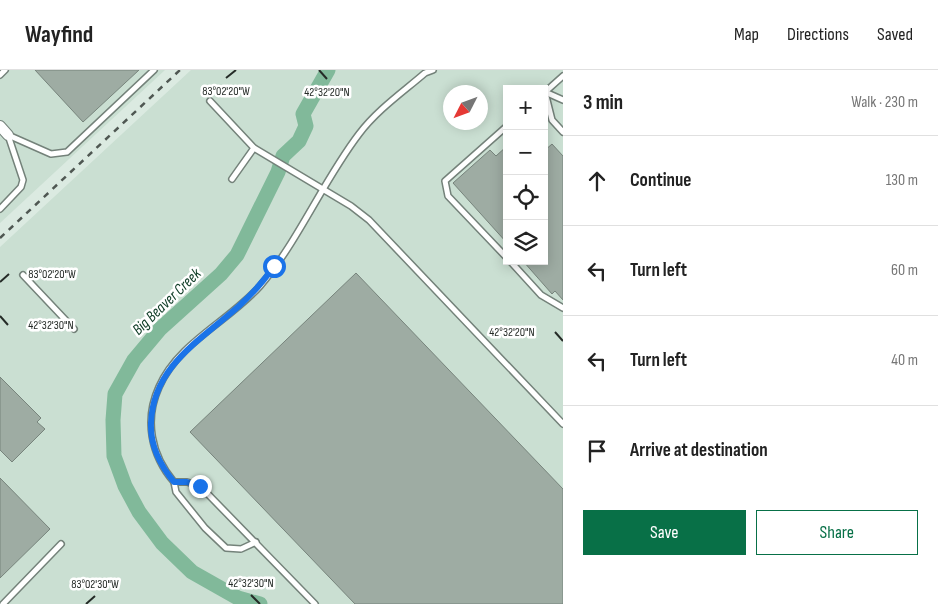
<!DOCTYPE html>
<html lang="en">
<head>
<meta charset="utf-8">
<style>
  :root { --surface:#fff; --page:#f2f2f2; --text:#222; --muted:#767676; --line:#e0e0e0; --accent:#087047 }
  body { margin:0; font-family:"Sofia Sans Condensed",sans-serif; background:var(--page); color:var(--text) }
  .controls { position:absolute; right:15px; top:15px; display:grid; overflow:hidden; border-radius:0px; box-shadow:0 2px 12px #0003 }
  .controls button { width:45px; height:45px; display:grid; place-items:center; padding:0; border:0; border-bottom:1px solid var(--line); background:var(--surface); color:var(--text); font:25px sans-serif }
  .compass { position:absolute; left:443px; top:15px; width:45px; height:45px; border-radius:50%; background:var(--surface); box-shadow:0 2px 12px #0003; rotate:228deg }
  .stop { position:absolute; width:15px; height:15px; margin:-11px; border:4px solid #1a73e8; border-radius:50%; background:#fff }
  .stop.end { background:#1a73e8; border-color:#fff; box-shadow:0 1px 5px #0008 }
  .list { margin:0; padding:0; list-style:none }
  h2 { display:flex; justify-content:space-between; align-items:center; height:65px; margin:0; padding:0 20px; font-size:21px }
  h2 small { font-size:16px; font-weight:400; color:var(--muted) }
  .list li { display:grid; grid-template-columns:32px 1fr auto; gap:15px; align-items:center; box-sizing:border-box; height:90px; padding:0 20px; border-top:1px solid var(--line) }
  .list b { display:block; font-size:19px; white-space:nowrap }
  .list em { font-size:16px; font-style:normal; color:var(--muted) }
  .actions { display:flex; gap:10px; padding:15px 20px }
  .actions a { flex:1; padding:11px 0; border:1px solid var(--accent); border-radius:0px; text-align:center; font-size:18px; color:var(--accent) }
  .actions .main { background:var(--accent); color:#fff }
  .icon { flex:none; width:28px; height:28px; fill:none; stroke:currentColor; stroke-width:2; stroke-linecap:round; stroke-linejoin:round }
  .map { position:relative; flex:none; width:563px; height:534px; overflow:hidden }
  header { display:flex; align-items:center; gap:30px; box-sizing:border-box; height:70px; padding:0 25px; background:var(--surface); border-bottom:1px solid var(--line) }
  header strong { font-size:24px }
  nav { display:flex; gap:28px; margin-inline-start:auto; font-size:18px }
  main { display:flex }
  aside { flex:1; background:var(--surface) }
  .map>svg:first-child { display:block }
</style>
</head>
<body>
<header>
<strong>Wayfind</strong>
<nav><a>Map</a><a>Directions</a><a>Saved</a></nav>
</header>
<main>
<div class="map">
<svg width="563" height="534" viewBox="0 0 563 534">
  <rect width="100%" height="100%" fill="#dbeae1"/>
  <g fill="#cadfd2" fill-rule="evenodd">
    <path d="M 0,0 L 165,0 L 0,153 Z"/>
    <path d="M 191,0 L 563,0 L 563,534 L 0,534 L 0,177 ZM 507,19 L 544,19 L 544,191 L 507,191 ZM 450,22 L 480,22 L 480,52 L 450,52 Z"/>
  </g>
  <g fill="none" stroke-linecap="round" stroke-linejoin="round">
    <path stroke="#81b99a" stroke-width="15" d="M 260,534 L 238,528 L 192,502 L 162,473 L 139,442 L 125,416 L 114,386 L 113,350 L 115,324 L 134,290 L 160,259 L 221,204 L 237,185 L 278,102 L 283,86 L 299,71 L 306,56 L 303,44 L 328,0"/>
  </g>
  <g fill="#9eaca3" stroke="#77847c">
    <path d="M 35,0 L 139,0 L 83,52 Z"/>
    <path d="M 552,74 L 563,86 L 563,230 L 555,221 L 552,224 L 523,191 L 544,191 L 544,81 Z"/>
    <path d="M 507,76 L 507,173 L 453,113 L 490,80 L 496,86 Z"/>
    <path d="M 356,203 L 563,419 L 563,534 L 355,534 L 190,362 Z"/>
    <path d="M 0,307 L 41,348 L 37,352 L 45,359 L 12,392 L 0,380 Z"/>
    <path d="M 0,408 L 50,459 L 0,508 Z"/>
  </g>
  <g fill="none" stroke-linecap="round" stroke-linejoin="round">
    <g stroke="#74827a" stroke-width="8">
      <g id="lane">
        <path d="M 0,5 L 5,0"/>
        <path d="M 545,22 L 552,50 L 563,62"/>
        <path d="M 545,22 L 563,30"/>
        <path d="M 544,23 L 563,6"/>
        <path d="M 210,31 L 254,78 L 351,136 L 369,150 L 563,354"/>
        <path d="M 507,56 L 445,111 L 448,126 L 507,188"/>
        <path d="M 8,65 L 51,84 L 67,82 L 154,0"/>
        <path d="M 232,109 L 254,78"/>
        <path d="M 0,139 L 21,117 L 23,110 L 8,65"/>
        <path d="M 510,191 L 541,225 L 563,238"/>
        <path d="M 23,205 L 74,259"/>
        <path d="M 174,412 L 176,422 L 205,458 L 226,478 L 241,479 L 256,472"/>
        <path d="M 3,534 L 61,474"/>
        <path d="M 315,534 L 200,416 L 187,412 L 174,412 C 151,385 144,350 159,317 C 178,273 229,251 260,216 C 298,172 323,111 359,64 C 377,40 403,22 425,3 L 433,0"/>
      </g>
    </g>
    <g stroke="#74827a" stroke-width="12">
      <path id="street" d="M 0,56 L 8,65"/>
    </g>
    <use href="#lane" stroke="#fff" stroke-width="5"/>
    <use href="#street" stroke="#fff" stroke-width="10"/>
    <path stroke="#4f5752" stroke-width="2.5" stroke-dasharray="6 6" stroke-linecap="butt" d="M 0,168 L 180,0"/>
  </g>
  <g fill="none" stroke-linecap="round" stroke-linejoin="round">
    <path stroke="#1a73e8" stroke-width="6" d="M 200,416 L 187,412 L 174,412 C 160,395 150,376 151,353 C 153,296 201,270 239,236 C 252,224 264,211 274,196"/>
  </g>
  <path fill="none" stroke="#252b27" stroke-width="2" d="M 319,0 L 327,9M 226,8 L 236,0M 0,212 L 9,204M 0,246 L 8,255M 555,262 L 563,271M 251,525 L 260,534M 86,534 L 95,526"/>
  <g text-anchor="middle" dominant-baseline="central" stroke-width="5" stroke-linejoin="round" paint-order="stroke">
    <g font-size="16" font-style="italic" fill="#13402a" stroke="#fff">
      <text transform="translate(167 232) rotate(-44)">Big Beaver Creek</text>
    </g>
  </g>
  <g font-size="12" text-anchor="middle" fill="#252b27" stroke="#fff" stroke-width="5" stroke-linejoin="round" paint-order="stroke">
    <text x="226" y="25">83°02'20"W</text>
    <text x="327" y="26">42°32'20"N</text>
    <text x="52" y="208">83°02'20"W</text>
    <text x="51" y="259">42°32'30"N</text>
    <text x="512" y="266">42°32'20"N</text>
    <text x="251" y="517">42°32'30"N</text>
    <text x="95" y="518">83°02'30"W</text>
  </g>
</svg>
<div class="controls">
<button>+</button>
<button>−</button>
<button><svg class="icon" aria-label="locate" viewBox="0 0 24 24"><circle cx="12" cy="12" r="6"/><path d="M12 2v4M12 18v4M2 12h4M18 12h4"/></svg></button>
<button><svg class="icon" aria-label="layers" viewBox="0 0 24 24"><path d="M12 4l9 5-9 5-9-5zM3 14l9 5 9-5"/></svg></button>
</div>
<svg class="compass" viewBox="-18 -18 36 36"><path d="M0-13l5 13h-10z" fill="#e53935"/><path d="M0 13l5-13h-10z" fill="#767676"/></svg>
<div class="stop" style="left:274px;top:196px"></div>
<div class="stop end" style="left:200px;top:416px"></div>
</div>
<aside>
<h2>3 min<small>Walk · 230 m</small></h2>
<ul class="list">
<li><svg class="icon" aria-label="ahead" viewBox="0 0 24 24"><path d="M12 20V5M6 11l6-6 6 6"/></svg><div><b>Continue</b></div><em>130 m</em></li>
<li><svg class="icon" aria-label="left" viewBox="0 0 24 24"><path d="M17 20v-9H6M10 6l-5 5 5 5"/></svg><div><b>Turn left</b></div><em>60 m</em></li>
<li><svg class="icon" aria-label="left" viewBox="0 0 24 24"><path d="M17 20v-9H6M10 6l-5 5 5 5"/></svg><div><b>Turn left</b></div><em>40 m</em></li>
<li><svg class="icon" aria-label="arrive" viewBox="0 0 24 24"><path d="M6 21V4h12l-3 4 3 4H6"/></svg><div><b>Arrive at destination</b></div></li>
</ul>
<div class="actions"><a class="main">Save</a><a>Share</a></div>
</aside>
</main>
</body>
</html>
